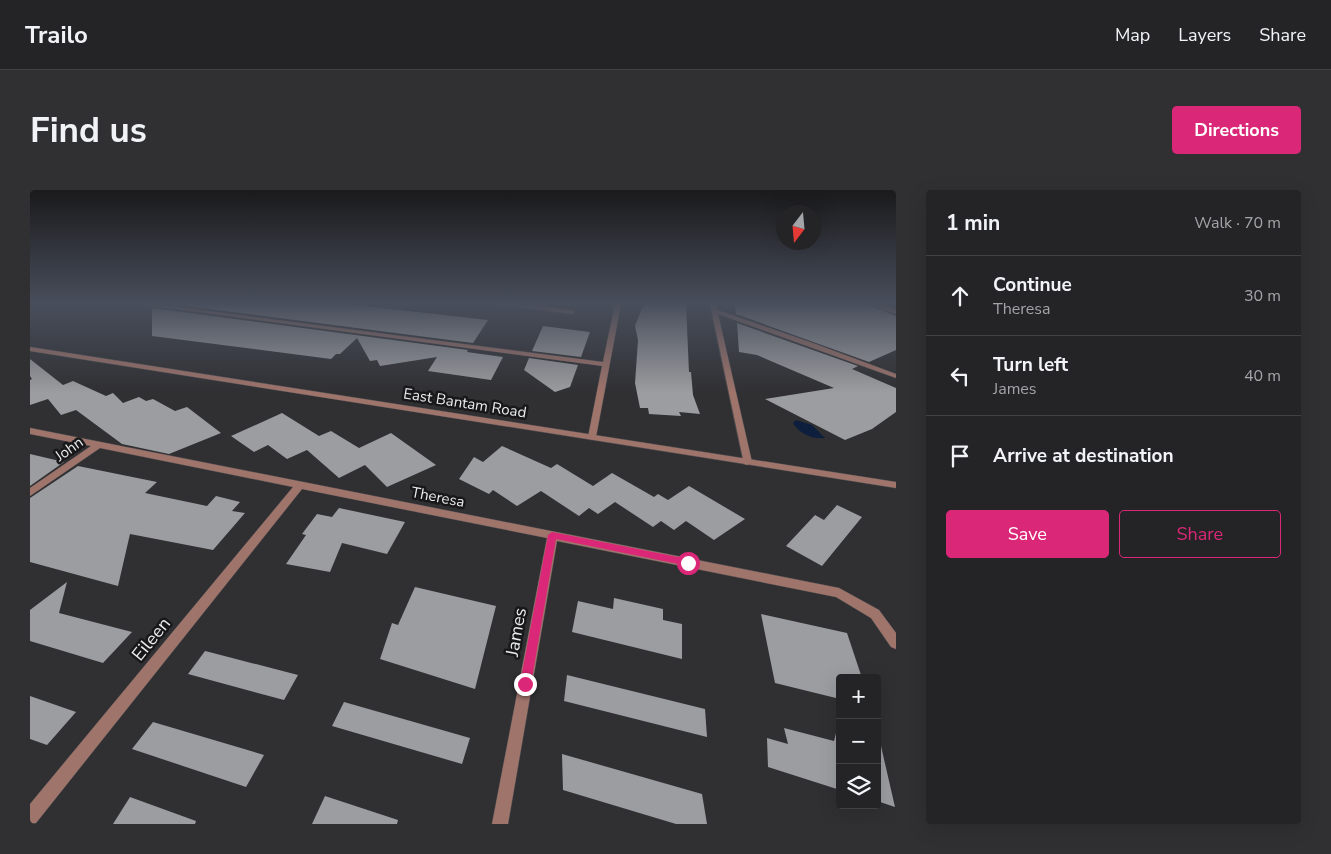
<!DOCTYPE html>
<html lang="en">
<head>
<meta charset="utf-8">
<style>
  :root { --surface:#242426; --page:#303032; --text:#f1f3f6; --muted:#a3a4a7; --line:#414143; --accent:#db2777 }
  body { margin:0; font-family:"Nunito Sans",sans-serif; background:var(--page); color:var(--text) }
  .controls { position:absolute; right:15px; bottom:15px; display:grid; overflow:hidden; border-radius:5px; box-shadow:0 5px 20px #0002 }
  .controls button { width:45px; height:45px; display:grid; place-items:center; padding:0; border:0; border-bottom:1px solid var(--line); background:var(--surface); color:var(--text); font:25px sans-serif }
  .compass { position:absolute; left:746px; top:15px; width:45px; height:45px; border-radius:50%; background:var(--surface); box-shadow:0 5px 20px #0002; rotate:196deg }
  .stop { position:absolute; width:15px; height:15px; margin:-11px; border:4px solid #db2777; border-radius:50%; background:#fff }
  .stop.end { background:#db2777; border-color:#fff; box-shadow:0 1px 5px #0008 }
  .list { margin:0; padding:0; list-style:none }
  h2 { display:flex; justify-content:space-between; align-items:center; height:65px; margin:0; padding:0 20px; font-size:21px }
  h2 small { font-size:16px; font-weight:400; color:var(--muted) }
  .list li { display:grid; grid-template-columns:32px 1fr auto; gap:15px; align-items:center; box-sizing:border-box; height:80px; padding:0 20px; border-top:1px solid var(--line) }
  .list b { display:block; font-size:19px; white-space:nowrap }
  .list p { margin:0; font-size:16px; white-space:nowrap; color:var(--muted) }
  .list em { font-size:16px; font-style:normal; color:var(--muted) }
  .actions { display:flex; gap:10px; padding:15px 20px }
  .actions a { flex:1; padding:11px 0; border:1px solid var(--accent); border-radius:5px; text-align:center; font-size:18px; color:var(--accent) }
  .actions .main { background:var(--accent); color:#fff }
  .icon { flex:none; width:28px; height:28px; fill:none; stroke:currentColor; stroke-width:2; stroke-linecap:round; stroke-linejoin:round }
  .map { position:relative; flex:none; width:866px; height:634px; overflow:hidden; border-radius:5px }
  header { display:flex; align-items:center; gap:30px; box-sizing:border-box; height:70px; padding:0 25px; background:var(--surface); border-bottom:1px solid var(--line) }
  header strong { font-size:24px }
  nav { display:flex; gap:28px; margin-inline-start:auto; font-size:18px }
  .intro { display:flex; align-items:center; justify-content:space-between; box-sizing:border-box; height:120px; padding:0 30px }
  h1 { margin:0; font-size:35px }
  .button { padding:12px 22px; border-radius:5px; background:var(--accent); color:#fff; font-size:18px; font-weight:700 }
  main { display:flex; gap:30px; padding:0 30px }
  aside { flex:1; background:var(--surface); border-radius:5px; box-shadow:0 5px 20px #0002 }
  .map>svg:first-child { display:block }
</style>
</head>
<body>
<header>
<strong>Trailo</strong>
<nav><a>Map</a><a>Layers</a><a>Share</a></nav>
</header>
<div class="intro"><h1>Find us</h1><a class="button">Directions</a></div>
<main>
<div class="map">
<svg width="866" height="634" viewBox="0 0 866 634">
  <rect width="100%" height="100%" fill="#303033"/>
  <path fill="#0e1e3d" d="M 766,230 L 782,235 L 795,248 C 782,250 769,243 763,233 Z"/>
  <g fill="#9c9da0">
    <path d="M 140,114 L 317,114 L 458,130 L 443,153 Z"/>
    <path d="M 616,114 L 656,114 L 659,182 L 661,182 L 663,205 L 670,224 L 649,222 L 651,226 L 619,224 L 618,218 L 610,218 L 605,193 L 608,150 L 605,136 L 612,118 Z"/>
    <path d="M 705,114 L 835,114 L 866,126 L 866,160 L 839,172 L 706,124 Z"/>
    <path d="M 122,118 L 438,160 L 437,162 L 473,167 L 461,190 L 398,181 L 407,167 L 350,176 L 347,170 L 340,171 L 327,148 L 310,164 L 306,164 L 301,169 L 122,146 Z"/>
    <path d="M 707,133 L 828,176 L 822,179 L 866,198 L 866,222 L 842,239 L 815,250 L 735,209 L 804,198 L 727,165 L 709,162 Z"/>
    <path d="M 513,136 L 560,142 L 551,167 L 502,161 Z"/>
    <path d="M 499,168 L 548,175 L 540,197 L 525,202 L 494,180 Z"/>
    <path d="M 0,169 L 33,195 L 43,191 L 76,206 L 83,203 L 93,213 L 109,207 L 116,211 L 123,209 L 145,221 L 157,217 L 191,243 L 139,264 L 92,254 L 46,220 L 31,225 L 18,209 L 0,215 L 0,190 L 2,189 L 0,186 Z"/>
    <path d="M 252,223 L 289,246 L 301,241 L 329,258 L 361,243 L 406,275 L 357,297 L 335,275 L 309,288 L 277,260 L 257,269 L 238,255 L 224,262 L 201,246 Z"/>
    <path d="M 472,256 L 521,278 L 527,274 L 563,296 L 582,283 L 624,307 L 628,304 L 638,310 L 659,296 L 715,329 L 684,350 L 656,331 L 644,340 L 631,331 L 623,337 L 585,312 L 568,324 L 559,318 L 549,326 L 511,301 L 487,316 L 463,300 L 459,304 L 429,289 L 444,267 L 453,272 Z"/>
    <path d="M 0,264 L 34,272 L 0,296 Z"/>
    <path d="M 48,276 L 127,292 L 115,303 L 177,316 L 186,306 L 210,312 L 202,321 L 215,323 L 183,360 L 100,344 L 88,396 L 0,372 L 0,308 Z"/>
    <path d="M 807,315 L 832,327 L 792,376 L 756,356 L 785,325 L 794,330 Z"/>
    <path d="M 309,318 L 375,332 L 357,364 L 312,353 L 300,382 L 256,374 L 276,345 L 272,344 L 287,324 L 302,327 Z"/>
    <path d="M 37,392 L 29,423 L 102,442 L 73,473 L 0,451 L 0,420 Z"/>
    <path d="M 385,397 L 466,416 L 445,499 L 350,469 L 362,433 L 368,435 Z"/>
    <path d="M 584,408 L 633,419 L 633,430 L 652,434 L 652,469 L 542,442 L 548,411 L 583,419 Z"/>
    <path d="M 731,424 L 817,443 L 832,488 L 810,488 L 810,509 L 745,493 Z"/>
    <path d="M 175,461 L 183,463 L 268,485 L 254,510 L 158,484 Z"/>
    <path d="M 537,485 L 675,519 L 677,547 L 534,511 Z"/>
    <path d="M 0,506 L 46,522 L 17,555 L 0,549 Z"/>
    <path d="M 314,512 L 440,548 L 432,574 L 302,536 Z"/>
    <path d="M 810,528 L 810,600 L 738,577 L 737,548 L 758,554 L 754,538 L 804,551 Z"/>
    <path d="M 123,532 L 234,565 L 216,597 L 102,559 Z"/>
    <path d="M 847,532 L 851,544 L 848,543 L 865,617 L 847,611 Z"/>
    <path d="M 532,564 L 672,604 L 677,634 L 646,634 L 533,600 Z"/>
    <path d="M 295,606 L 368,630 L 367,634 L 282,634 Z"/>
    <path d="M 100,607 L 166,631 L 165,634 L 83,634 Z"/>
  </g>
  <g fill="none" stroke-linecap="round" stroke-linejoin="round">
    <g stroke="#4e4e51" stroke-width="1">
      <g id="lane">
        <path d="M 107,114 L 124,114 L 573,172 L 585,114 L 591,114 L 566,247 L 562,250 L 558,247 L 572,176 Z"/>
        <path d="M 680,114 L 686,114 L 687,120 L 783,153 L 866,184 L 866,188 L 688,124 L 722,272 L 717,275 L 714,274 Z"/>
        <path d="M 837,114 L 846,114 L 866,120 L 866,124 Z"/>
      </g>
    </g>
    <g stroke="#4e4e51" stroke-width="1">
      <g id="street">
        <path d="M 466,114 L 486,114 L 542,120 L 545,122 L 542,124 Z"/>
        <path d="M 0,157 L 866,292 L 866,298 L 0,161 Z"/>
        <path d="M 0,238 L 809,398 L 849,420 L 866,443 L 866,459 L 861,457 L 841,428 L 806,407 L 527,351 L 478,634 L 462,634 L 517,348 L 272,299 L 6,633 L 0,634 L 0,614 L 263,297 L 70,258 L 0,306 L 0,298 L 61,256 L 0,244 Z"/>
      </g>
    </g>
    <use href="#lane" fill="#9f746b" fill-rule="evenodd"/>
    <use href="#street" fill="#9f746b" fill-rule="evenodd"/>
  </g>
  <linearGradient id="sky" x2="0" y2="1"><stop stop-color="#1a1a1c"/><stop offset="0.56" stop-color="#484e5b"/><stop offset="1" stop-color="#484e5b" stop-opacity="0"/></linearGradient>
  <rect width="866" height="203" fill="url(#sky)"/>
  <path fill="#db2777" d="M 522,342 L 658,369 L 663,373 L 658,376 L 526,349 L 501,494 L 495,499 L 490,494 L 518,345 Z"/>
  <g text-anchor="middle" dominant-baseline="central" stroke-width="5" stroke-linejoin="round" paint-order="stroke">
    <g font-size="15" fill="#eaebed" stroke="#18181a">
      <text transform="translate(435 213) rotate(9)">East Bantam Road</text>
      <text transform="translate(39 259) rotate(-35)">John</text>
      <text transform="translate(408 307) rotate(11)">Theresa</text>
    </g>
    <g font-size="18" fill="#eaebed" stroke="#18181a">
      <text transform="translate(486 442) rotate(-80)">James</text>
      <text transform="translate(121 449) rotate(-51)">Eileen</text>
    </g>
  </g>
</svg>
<div class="controls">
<button>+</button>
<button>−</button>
<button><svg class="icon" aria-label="layers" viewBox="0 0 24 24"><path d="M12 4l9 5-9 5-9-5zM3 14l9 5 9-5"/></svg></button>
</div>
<svg class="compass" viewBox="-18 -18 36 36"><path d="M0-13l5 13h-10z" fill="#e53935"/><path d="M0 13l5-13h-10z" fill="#a3a4a7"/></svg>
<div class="stop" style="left:658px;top:373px"></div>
<div class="stop end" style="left:495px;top:494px"></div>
</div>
<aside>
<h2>1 min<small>Walk · 70 m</small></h2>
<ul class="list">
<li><svg class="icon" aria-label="ahead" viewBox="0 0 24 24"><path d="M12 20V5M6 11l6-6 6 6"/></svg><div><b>Continue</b><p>Theresa</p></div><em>30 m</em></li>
<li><svg class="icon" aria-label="left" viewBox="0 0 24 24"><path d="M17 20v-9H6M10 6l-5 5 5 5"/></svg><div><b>Turn left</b><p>James</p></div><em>40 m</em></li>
<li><svg class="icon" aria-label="arrive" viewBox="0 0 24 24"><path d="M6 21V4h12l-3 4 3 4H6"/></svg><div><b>Arrive at destination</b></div></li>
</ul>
<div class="actions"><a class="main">Save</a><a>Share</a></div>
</aside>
</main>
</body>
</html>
